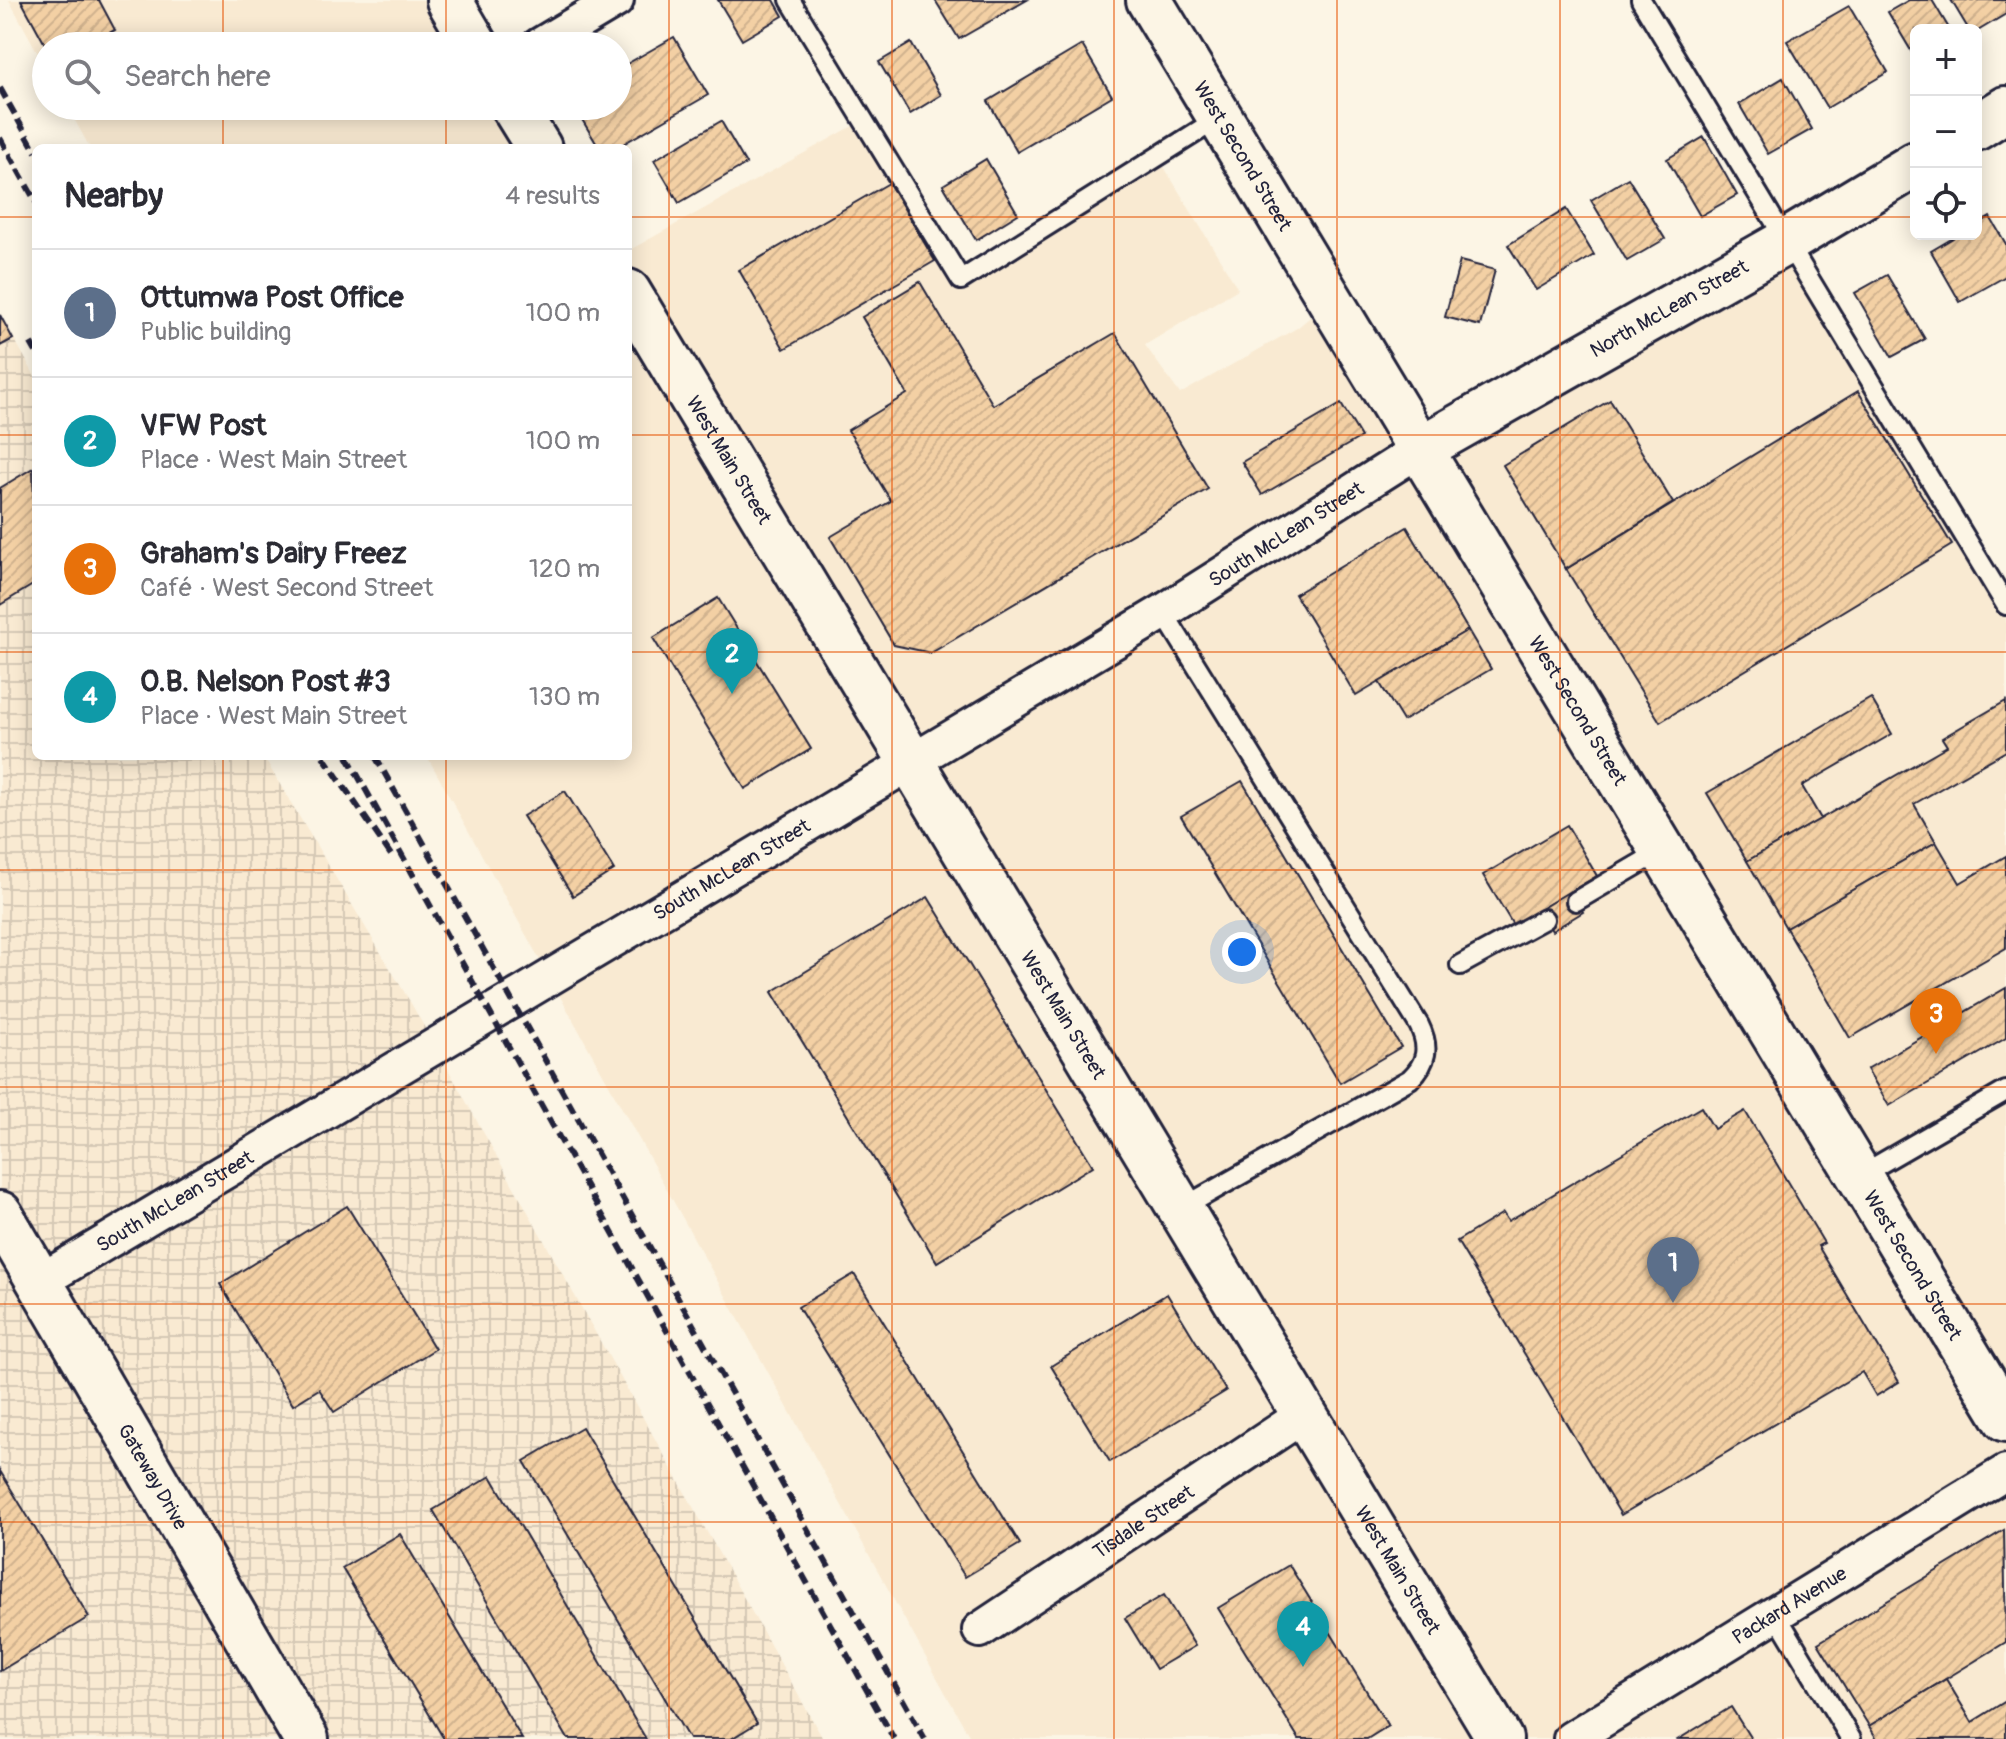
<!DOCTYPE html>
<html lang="en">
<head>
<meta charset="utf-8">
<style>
  :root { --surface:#fff; --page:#f7f7f7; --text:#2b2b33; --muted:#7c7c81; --line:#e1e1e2; --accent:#c8321e }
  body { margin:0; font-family:Pangolin,sans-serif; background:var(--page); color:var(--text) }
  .controls { position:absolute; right:24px; top:24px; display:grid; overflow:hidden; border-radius:12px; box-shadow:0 4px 20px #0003 }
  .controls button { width:72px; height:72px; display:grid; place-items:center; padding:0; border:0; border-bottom:2px solid var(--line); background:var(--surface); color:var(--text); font:40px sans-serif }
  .you { position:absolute; left:1242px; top:952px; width:28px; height:28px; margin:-20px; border:6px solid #fff; border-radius:50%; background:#1a73e8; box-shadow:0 0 0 12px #1a73e833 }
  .badge { display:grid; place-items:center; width:52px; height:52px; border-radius:50%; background:var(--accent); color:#fff; font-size:26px; font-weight:700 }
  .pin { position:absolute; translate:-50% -66px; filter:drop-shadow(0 2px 4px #0008) }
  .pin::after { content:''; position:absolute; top:42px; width:28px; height:24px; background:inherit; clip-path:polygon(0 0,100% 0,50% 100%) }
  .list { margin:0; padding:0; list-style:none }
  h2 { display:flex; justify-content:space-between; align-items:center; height:104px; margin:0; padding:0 32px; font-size:34px }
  h2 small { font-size:26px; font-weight:400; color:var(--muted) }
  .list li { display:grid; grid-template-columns:52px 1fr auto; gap:24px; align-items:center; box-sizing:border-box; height:128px; padding:0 32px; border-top:2px solid var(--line) }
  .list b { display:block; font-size:30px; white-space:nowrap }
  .list p { margin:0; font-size:26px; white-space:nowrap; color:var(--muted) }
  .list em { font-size:26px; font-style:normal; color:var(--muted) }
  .icon { flex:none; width:44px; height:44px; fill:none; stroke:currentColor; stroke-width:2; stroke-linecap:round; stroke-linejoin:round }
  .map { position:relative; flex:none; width:2006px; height:1739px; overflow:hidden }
  .search { position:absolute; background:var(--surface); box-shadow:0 4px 20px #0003; left:32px; top:32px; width:600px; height:88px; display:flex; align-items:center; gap:20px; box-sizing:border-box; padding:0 28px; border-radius:44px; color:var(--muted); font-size:30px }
  .panel { position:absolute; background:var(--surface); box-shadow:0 4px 20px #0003; left:32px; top:144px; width:600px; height:616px; border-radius:12px }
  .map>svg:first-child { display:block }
</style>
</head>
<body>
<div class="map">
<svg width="2006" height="1739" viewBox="0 0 2006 1739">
  <defs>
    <pattern id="industrial-grid" width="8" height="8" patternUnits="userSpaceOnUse" patternTransform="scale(2)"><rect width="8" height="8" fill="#f9ead2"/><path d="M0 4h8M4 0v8" fill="none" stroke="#d5c8b5"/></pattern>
    <pattern id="building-hatch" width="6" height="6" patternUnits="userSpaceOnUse" patternTransform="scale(2)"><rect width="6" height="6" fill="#f3d0a4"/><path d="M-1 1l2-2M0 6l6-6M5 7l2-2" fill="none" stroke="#d0b28e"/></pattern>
  </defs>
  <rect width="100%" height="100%" fill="#fcf5e5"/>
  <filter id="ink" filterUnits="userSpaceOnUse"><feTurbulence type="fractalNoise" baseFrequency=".0125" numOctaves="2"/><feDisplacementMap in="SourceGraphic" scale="16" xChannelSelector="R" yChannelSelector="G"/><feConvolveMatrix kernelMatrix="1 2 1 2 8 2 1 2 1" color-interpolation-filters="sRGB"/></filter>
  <g filter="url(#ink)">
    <g fill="#f9ead2">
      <path d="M 9,0 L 449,0 L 476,46 L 46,46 L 46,68 Z"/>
      <path d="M 67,106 L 513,106 L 539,148 L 90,148 Z"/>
      <path d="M 862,121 L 961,280 L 1158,157 L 1238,289 L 1145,345 L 1180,394 L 1297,328 L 1331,300 L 1420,448 L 1786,242 L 2006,605 L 2006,1739 L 971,1739 L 427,756 L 628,756 L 628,251 Z"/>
    </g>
    <path fill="url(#industrial-grid)" d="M 0,313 L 36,378 L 36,756 L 263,756 L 412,1005 L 823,1739 L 0,1739 Z"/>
    <g fill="url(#building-hatch)" stroke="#22223b" stroke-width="2">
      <path d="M 21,0 L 99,0 L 115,30 L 84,46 L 46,46 Z"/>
      <path d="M 718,0 L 774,0 L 783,16 L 742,40 Z"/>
      <path d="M 935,0 L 1027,0 L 959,39 Z"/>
      <path d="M 1909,0 L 1932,0 L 1950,30 L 1916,30 L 1916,59 L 1888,12 Z"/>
      <path d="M 1951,0 L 2006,0 L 2006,14 L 1976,32 L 1969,30 Z"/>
      <path d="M 1849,6 L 1888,72 L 1827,108 L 1787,41 Z"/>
      <path d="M 674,37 L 708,95 L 616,148 L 599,148 L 574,106 L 618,106 L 618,69 Z"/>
      <path d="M 911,43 L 941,95 L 910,114 L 879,62 Z"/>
      <path d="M 1082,45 L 1112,96 L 1017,152 L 988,101 Z"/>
      <path d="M 1783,78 L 1812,129 L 1768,154 L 1739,104 Z"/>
      <path d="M 721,121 L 746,164 L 679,203 L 654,160 Z"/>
      <path d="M 1704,137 L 1737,195 L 1700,216 L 1667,159 Z"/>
      <path d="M 986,159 L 1018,214 L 976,240 L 943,185 Z"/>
      <path d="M 1628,178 L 1665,239 L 1627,261 L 1591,200 Z"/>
      <path d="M 889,183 L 935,261 L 784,349 L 739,270 Z"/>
      <path d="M 1566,209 L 1594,255 L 1536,290 L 1508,245 Z"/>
      <path d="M 1990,217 L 2006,244 L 2006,276 L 1960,302 L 1931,251 L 1960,234 L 1976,234 L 1976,225 Z"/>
      <path d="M 1460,261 L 1495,270 L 1480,326 L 1445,317 Z"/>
      <path d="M 1887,275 L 1925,339 L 1892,357 L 1855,293 Z"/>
      <path d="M 920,282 L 993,405 L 1115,333 L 1208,489 L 931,653 L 894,645 L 830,537 L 891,501 L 848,430 L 907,394 L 862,317 Z"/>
      <path d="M 0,315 L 13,339 L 0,346 Z"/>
      <path d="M 1858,391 L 1952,545 L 1660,722 L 1566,569 Z"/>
      <path d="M 1610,400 L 1673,503 L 1566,569 L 1503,465 Z"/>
      <path d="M 1341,404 L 1361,437 L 1262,495 L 1242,462 Z"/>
      <path d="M 33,468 L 36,583 L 0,605 L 0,488 Z"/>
      <path d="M 1407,527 L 1468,630 L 1356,696 L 1295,594 Z"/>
      <path d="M 718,598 L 811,749 L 745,789 L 653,638 Z"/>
      <path d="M 1468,630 L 1491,669 L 1403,721 L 1379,682 Z"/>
      <path d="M 1871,698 L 1892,734 L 1802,786 L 1821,819 L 1747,861 L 1707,793 Z"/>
      <path d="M 2006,701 L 2006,751 L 1914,804 L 1936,842 L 1786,928 L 1747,861 L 1947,746 L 1942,738 Z"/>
      <path d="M 1242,781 L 1401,1047 L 1340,1083 L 1181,816 Z"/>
      <path d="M 565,791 L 614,870 L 573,896 L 523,816 Z"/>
      <path d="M 1567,825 L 1597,876 L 1513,925 L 1483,875 Z"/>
      <path d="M 1936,842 L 1960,883 L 2006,856 L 2006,948 L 1850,1038 L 1786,928 Z"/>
      <path d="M 1570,891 L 1583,912 L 1552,931 L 1539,910 Z"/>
      <path d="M 928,897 L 1093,1166 L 937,1262 L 772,992 Z"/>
      <path d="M 2006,988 L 2006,1038 L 1889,1106 L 1867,1069 Z"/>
      <path d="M 1701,1107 L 1714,1129 L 1745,1111 L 1824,1243 L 1818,1246 L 1899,1382 L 1876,1396 L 1862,1372 L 1621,1515 L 1457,1241 L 1503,1213 L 1508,1221 Z"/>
      <path d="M 347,1206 L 435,1349 L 334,1412 L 319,1389 L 293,1405 L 220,1284 Z"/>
      <path d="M 854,1274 L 1020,1544 L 965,1577 L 798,1307 Z"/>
      <path d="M 1167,1294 L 1226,1391 L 1110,1462 L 1051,1366 Z"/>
      <path d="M 582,1427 L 757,1723 L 731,1739 L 689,1739 L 524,1461 Z"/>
      <path d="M 0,1471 L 89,1617 L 0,1671 Z"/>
      <path d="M 491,1476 L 646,1739 L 568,1739 L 433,1510 Z"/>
      <path d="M 2004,1530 L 2006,1642 L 1869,1726 L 1818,1643 Z"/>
      <path d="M 400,1534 L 522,1739 L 444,1739 L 342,1568 Z"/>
      <path d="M 1289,1565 L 1388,1726 L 1367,1739 L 1299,1739 L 1218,1608 Z"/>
      <path d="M 1164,1595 L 1195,1646 L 1156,1669 L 1125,1618 Z"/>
      <path d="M 1946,1679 L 1972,1722 L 2006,1701 L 2006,1739 L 1877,1739 L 1869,1726 Z"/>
      <path d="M 1731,1707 L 1751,1739 L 1679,1739 Z"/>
    </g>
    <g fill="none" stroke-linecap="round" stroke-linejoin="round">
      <g stroke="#22223b" stroke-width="24">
        <g id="lane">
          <path d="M 790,0 L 961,280 L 1219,118"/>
          <path d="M 1641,0 L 2006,605"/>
          <path d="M 1163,612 L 1419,1025 C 1430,1047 1427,1063 1410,1079 L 1182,1208"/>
          <path d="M 1576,901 L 1663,850"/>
          <path d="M 1460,965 L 1544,919"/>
          <path d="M 1859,1176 L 2006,1091"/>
          <path d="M 1777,1616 L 1851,1739"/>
        </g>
      </g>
      <g stroke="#22223b" stroke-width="40">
        <g id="street">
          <path d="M 539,46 L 616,0"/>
          <path id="s1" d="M 39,1282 L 1163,612 L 1420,449"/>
          <path id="s2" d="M 980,1630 L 1305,1414"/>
          <path id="s3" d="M 1571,1739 L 2006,1472"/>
        </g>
      </g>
      <g stroke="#22223b" stroke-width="50">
        <g id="secondary">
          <path d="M 449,0 L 476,46"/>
          <path id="s4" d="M 1149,0 L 2006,1419"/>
          <path d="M 513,106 L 539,148"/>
          <path d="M 1976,128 L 2006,109"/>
          <path id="s5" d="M 628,292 L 1500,1739"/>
          <path id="s6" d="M 1420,449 L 1786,242 L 1916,164"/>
          <path id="s7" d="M 0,1214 L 306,1739"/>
        </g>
      </g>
      <use href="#lane" stroke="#fcf5e5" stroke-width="18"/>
      <use href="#street" stroke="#fcf5e5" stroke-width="34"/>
      <use href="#secondary" stroke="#fcf5e5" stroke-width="44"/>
      <g stroke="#22223b" stroke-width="6" stroke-dasharray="12 6" stroke-linecap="butt">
        <path d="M 0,88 L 36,152"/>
        <path d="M 0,138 L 36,202"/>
        <path d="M 31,343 L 36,352"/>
        <path d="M 323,756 L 393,858"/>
        <path d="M 347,756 L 894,1739"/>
        <path d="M 375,756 L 925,1739"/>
      </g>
    </g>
  </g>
  <path fill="none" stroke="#e8590c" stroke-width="2" stroke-opacity="0.55" d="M 223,0 L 223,46M 446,0 L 446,46M 669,0 L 669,1739M 892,0 L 892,1739M 1114,0 L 1114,1739M 1337,0 L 1337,1739M 1560,0 L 1560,1739M 1783,0 L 1783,1739M 223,106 L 223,148M 446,106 L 446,148M 0,217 L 36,217M 628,217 L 1916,217M 1976,217 L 2006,217M 0,435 L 36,435M 628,435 L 2006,435M 0,652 L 36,652M 628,652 L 2006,652M 223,756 L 223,1739M 446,756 L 446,1739M 0,870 L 2006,870M 0,1087 L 2006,1087M 0,1304 L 2006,1304M 0,1522 L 2006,1522"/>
  <g text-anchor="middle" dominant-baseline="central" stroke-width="7" stroke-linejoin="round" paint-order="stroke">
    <g font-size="20" fill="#22223b" stroke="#fcf5e5">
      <text stroke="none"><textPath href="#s4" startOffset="182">West Second Street</textPath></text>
      <text stroke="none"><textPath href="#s6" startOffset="286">North McLean Street</textPath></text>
      <text stroke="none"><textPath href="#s5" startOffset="196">West Main Street</textPath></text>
      <text stroke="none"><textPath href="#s1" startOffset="1454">South McLean Street</textPath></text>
      <text stroke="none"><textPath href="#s4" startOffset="830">West Second Street</textPath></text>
      <text stroke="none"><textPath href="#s1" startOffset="806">South McLean Street</textPath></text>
      <text stroke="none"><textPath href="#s5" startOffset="844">West Main Street</textPath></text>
      <text stroke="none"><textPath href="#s1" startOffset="158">South McLean Street</textPath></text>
      <text stroke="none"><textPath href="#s4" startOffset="1478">West Second Street</textPath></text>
      <text stroke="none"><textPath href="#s7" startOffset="304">Gateway Drive</textPath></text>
      <text stroke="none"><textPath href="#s2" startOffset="196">Tisdale Street</textPath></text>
      <text stroke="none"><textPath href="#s5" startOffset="1492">West Main Street</textPath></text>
      <text stroke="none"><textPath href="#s3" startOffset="256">Packard Avenue</textPath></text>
    </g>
  </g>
</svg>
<div class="controls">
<button>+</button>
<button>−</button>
<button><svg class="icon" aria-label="locate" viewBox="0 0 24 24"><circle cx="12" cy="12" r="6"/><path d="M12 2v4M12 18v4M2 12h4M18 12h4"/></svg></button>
</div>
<div class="you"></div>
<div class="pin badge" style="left:1673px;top:1303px;background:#5c6f8a">1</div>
<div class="pin badge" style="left:732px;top:694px;background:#0f9aa8">2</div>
<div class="pin badge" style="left:1936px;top:1054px;background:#e8710a">3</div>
<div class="pin badge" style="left:1303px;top:1667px;background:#0f9aa8">4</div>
<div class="search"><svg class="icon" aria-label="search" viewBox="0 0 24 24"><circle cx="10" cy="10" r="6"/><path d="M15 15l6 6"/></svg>Search here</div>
<section class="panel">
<h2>Nearby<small>4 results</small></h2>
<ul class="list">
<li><span class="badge" style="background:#5c6f8a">1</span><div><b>Ottumwa Post Office</b><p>Public building</p></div><em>100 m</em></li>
<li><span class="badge" style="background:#0f9aa8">2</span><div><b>VFW Post</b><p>Place · West Main Street</p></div><em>100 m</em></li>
<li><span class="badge" style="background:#e8710a">3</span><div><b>Graham's Dairy Freez</b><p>Café · West Second Street</p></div><em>120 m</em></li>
<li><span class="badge" style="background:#0f9aa8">4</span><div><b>O.B. Nelson Post #3</b><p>Place · West Main Street</p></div><em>130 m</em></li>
</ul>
</section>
</div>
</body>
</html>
